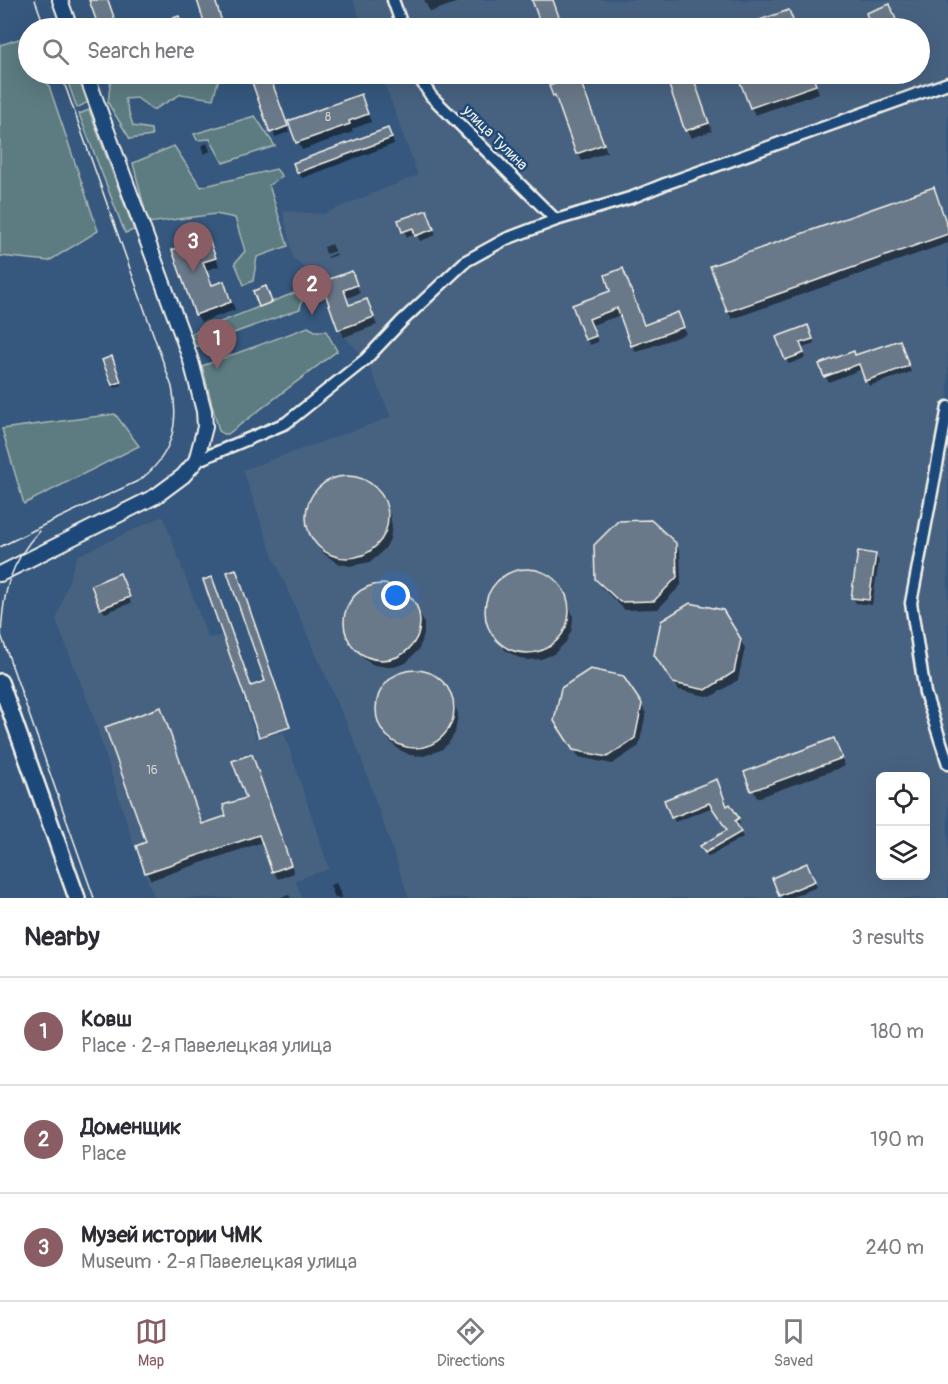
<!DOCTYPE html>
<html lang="en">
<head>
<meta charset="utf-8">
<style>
  :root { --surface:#fff; --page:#f7f7f7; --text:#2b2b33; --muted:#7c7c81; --line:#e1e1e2; --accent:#8a5d65 }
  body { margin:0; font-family:Pangolin,sans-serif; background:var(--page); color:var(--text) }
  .controls { position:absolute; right:18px; bottom:18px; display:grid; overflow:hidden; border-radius:9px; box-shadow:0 6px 24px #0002 }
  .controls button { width:54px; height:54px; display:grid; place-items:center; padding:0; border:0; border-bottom:2px solid var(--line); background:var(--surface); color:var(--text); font:30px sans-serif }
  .you { position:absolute; left:396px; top:596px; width:21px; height:21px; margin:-15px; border:4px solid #fff; border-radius:50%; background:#1a73e8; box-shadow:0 0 0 9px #1a73e833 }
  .badge { display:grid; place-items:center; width:39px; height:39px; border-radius:50%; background:var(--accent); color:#fff; font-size:20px; font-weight:700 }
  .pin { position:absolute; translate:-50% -50px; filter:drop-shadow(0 2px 3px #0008) }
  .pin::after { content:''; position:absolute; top:32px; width:21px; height:18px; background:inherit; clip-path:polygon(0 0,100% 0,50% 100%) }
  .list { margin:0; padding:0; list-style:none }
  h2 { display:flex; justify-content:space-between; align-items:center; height:78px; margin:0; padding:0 24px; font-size:26px }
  h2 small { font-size:20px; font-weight:400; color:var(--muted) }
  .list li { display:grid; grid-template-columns:39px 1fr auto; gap:18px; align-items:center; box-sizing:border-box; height:108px; padding:0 24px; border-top:2px solid var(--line) }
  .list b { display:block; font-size:22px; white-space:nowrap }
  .list p { margin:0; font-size:20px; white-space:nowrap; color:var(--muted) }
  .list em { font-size:20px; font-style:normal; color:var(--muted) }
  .icon { flex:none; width:33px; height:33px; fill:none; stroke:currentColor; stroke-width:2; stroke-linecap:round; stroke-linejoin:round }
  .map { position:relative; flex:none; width:948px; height:898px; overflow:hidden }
  .search { position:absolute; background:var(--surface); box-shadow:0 6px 24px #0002; left:18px; right:18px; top:18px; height:66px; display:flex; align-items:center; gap:15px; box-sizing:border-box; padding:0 21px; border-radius:33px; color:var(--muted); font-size:22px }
  .sheet { height:402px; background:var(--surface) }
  nav { display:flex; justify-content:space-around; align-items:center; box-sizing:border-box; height:84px; border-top:2px solid var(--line); background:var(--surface); font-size:16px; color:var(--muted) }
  nav a { display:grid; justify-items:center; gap:3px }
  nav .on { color:var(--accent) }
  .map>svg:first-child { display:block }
</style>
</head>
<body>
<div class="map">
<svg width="948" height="898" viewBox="0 0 948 898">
  <rect width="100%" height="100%" fill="#36587e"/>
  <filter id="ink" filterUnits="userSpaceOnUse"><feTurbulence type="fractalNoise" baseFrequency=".0167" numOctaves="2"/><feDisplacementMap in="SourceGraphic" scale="12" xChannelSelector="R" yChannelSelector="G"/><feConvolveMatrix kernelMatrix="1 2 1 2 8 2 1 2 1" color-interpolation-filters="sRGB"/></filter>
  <g filter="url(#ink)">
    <g fill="#466281" fill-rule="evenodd">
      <path d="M 353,0 L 948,0 L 948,898 L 409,898 L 359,752 L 272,554 L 243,470 L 391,417 L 366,359 L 338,330 L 321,282 L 293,258 L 283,211 L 323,214 L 418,175 L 381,74 L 920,74 L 920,28 L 364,28 ZM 880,776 L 926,776 L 926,876 L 880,876 Z"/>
      <path d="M 163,516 L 208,638 L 223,635 L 256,739 L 284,732 L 329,869 L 295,880 L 302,898 L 159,898 L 154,896 L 133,842 L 92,712 L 56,620 L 77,556 Z"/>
    </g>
    <g fill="#5c7c81" stroke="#a8b6b4" stroke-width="1.5">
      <path d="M 28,36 L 28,74 L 45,74 L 98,231 L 49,261 L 0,256 L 0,45 Z"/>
      <path d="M 65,74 L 78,74 L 88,102 L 77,108 Z"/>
      <path d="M 136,74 L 215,74 L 219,78 L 213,99 L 181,94 L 153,110 L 137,98 L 125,99 L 133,126 L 151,129 L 152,136 L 130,139 L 108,103 L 111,76 L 130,78 Z"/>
      <path d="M 89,110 L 134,230 L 125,233 L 79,114 Z"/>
      <path d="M 255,116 L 275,146 L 223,163 L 210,139 L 197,140 L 194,134 Z"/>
      <path d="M 174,146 L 201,187 L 276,169 L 282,176 L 269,185 L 288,246 L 257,257 L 253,281 L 244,285 L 235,263 L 245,251 L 235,218 L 216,214 L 148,223 L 133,163 Z"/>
      <path d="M 312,286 L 310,296 L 302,300 L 300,309 L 195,347 L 190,334 Z"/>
      <path d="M 308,327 L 315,331 L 326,331 L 337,351 L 228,434 L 223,434 L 219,431 L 202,366 Z"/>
      <path d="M 115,414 L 139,446 L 24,504 L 2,429 Z"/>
    </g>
    <g fill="#0007">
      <path d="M 90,0 L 108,0 L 117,25 L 120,24 L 123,28 L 101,28 Z"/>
      <path d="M 424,0 L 464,0 L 430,12 Z"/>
      <path d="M 536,0 L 553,0 L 564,28 L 540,28 L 543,27 Z"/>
      <path d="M 789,11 L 796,28 L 740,28 Z"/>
      <path d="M 178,18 L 184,28 L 147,28 Z"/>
      <path d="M 319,23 L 322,28 L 303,28 Z"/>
      <path d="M 124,74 L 140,74 L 141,78 L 129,82 Z"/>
      <path d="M 251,74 L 268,74 L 289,132 L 275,137 Z"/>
      <path d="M 667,74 L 692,74 L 712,131 L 691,138 L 687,130 Z"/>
      <path d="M 739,74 L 812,74 L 819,93 L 755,115 L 751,107 Z"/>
      <path d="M 580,77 L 587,92 L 585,93 L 607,152 L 582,161 L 578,153 L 559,103 L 554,95 Z"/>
      <path d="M 364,104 L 371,122 L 352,129 L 353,132 L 302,150 L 298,142 L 290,122 Z"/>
      <path d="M 391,135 L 394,144 L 302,178 L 298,172 Z"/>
      <path d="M 207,143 L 210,151 L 204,154 L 201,146 Z"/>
      <path d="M 933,189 L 938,197 L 948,226 L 948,243 L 732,319 L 728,311 Z"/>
      <path d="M 429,217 L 436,235 L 420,241 L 416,234 L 407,237 L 400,221 Z"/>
      <path d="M 208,239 L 212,247 L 219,266 L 207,270 L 213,287 L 223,283 L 228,290 L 235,310 L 201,322 L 196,314 L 174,251 Z"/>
      <path d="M 332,244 L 335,251 L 326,254 L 324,247 Z"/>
      <path d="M 336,253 L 337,255 L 328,258 L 327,257 Z"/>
      <path d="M 623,270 L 626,276 L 645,326 L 678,314 L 686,334 L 636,352 L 632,345 L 621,315 L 592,325 L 598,342 L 590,345 L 586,339 L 574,306 L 612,292 Z"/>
      <path d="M 351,273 L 360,293 L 347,298 L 350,307 L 366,301 L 377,325 L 344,337 L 340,329 L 322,283 Z"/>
      <path d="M 808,326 L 815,344 L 802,348 L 805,358 L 789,364 L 786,360 Z"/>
      <path d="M 900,342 L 911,372 L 869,386 L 862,369 L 829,382 L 825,376 L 855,357 Z"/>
      <path d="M 104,361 L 113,361 L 122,385 L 115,388 Z"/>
      <path d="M 339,478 L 353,478 L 366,482 L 379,494 L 390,515 L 392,526 L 390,539 L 386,547 L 377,557 L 370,562 L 350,566 L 337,563 L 323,553 L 310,533 L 307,513 L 311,500 L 323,486 Z"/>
      <path d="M 675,544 L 680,552 L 681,585 L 658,609 L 625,610 L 601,587 L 597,579 Z"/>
      <path d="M 875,555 L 879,561 L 872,605 L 856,603 L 853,598 Z"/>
      <path d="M 532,570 L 546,574 L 561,588 L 566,597 L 573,616 L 572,629 L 566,642 L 554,654 L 541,659 L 527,660 L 517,657 L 505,650 L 489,624 L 487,610 L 491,592 L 500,581 L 512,573 Z"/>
      <path d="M 236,572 L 290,728 L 261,737 L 205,581 L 251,688 L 267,682 Z"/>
      <path d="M 123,581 L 131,603 L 105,613 L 101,608 Z"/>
      <path d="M 381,585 L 399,589 L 409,596 L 419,611 L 424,623 L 424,634 L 419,649 L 406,663 L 394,667 L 387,667 L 374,665 L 365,660 L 357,650 L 346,629 L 346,616 L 348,609 L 355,598 L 369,588 Z"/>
      <path d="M 740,640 L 745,648 L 738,680 L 711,697 L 679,690 L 661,663 Z"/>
      <path d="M 414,671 L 427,673 L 439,679 L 447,689 L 452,697 L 458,714 L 455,733 L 448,744 L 441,750 L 424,756 L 410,755 L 398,749 L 388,739 L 378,718 L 377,705 L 381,692 L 389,681 L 401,674 Z"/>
      <path d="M 641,705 L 646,713 L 639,746 L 612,764 L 579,757 L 561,730 Z"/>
      <path d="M 160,709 L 164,716 L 203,825 L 228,817 L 248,799 L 251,756 L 255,763 L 294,873 L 278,879 L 273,871 L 263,842 L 151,880 L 146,872 Z"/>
      <path d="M 834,740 L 845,766 L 757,798 L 746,773 Z"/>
      <path d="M 719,786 L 728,807 L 730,806 L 740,823 L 736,826 L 743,837 L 708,857 L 702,846 L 729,831 L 713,807 L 675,822 L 673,817 Z"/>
      <path d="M 810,870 L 817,887 L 790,898 L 782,898 L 780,895 Z"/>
      <path d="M 336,883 L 338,887 L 342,898 L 335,898 L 330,885 Z"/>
      <path d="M 289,895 L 291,898 L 278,898 Z"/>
    </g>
    <g fill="#6a7989" stroke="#f4f1e8" stroke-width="1.5">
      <path d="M 89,0 L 108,0 L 116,23 L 99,28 Z"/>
      <path d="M 197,0 L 215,0 L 224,28 L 206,28 Z"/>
      <path d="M 532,0 L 553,0 L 563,28 L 542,28 Z"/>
      <path d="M 890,4 L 899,28 L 871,28 L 866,13 Z"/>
      <path d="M 789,10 L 796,28 L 739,28 L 739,27 Z"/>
      <path d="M 179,16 L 183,28 L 146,28 L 146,27 Z"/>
      <path d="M 249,74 L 269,74 L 288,126 L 270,133 Z"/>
      <path d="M 665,74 L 692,74 L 709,123 L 685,131 Z"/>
      <path d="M 737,74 L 812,74 L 816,85 L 750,108 Z"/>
      <path d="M 580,75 L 584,84 L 582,85 L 604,144 L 576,154 L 555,95 L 553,96 L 549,86 Z"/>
      <path d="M 361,94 L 368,114 L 349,121 L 350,124 L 296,143 L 288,121 Z"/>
      <path d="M 388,128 L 392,138 L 297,173 L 293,163 Z"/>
      <path d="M 934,187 L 948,228 L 948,234 L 727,312 L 710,266 Z"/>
      <path d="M 427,210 L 434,229 L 415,236 L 413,228 L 402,232 L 398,220 Z"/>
      <path d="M 208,237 L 216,258 L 203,262 L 212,285 L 224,281 L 231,302 L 195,315 L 172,250 Z"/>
      <path d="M 623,268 L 644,325 L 678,312 L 684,327 L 631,346 L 617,308 L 589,319 L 596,336 L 585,340 L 572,305 L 610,291 L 605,275 Z"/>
      <path d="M 352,271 L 357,285 L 344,290 L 349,305 L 367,299 L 374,317 L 338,330 L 321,282 Z"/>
      <path d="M 266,286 L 272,302 L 259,307 L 253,291 Z"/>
      <path d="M 808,325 L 813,339 L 800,343 L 804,353 L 785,360 L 776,337 Z"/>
      <path d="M 900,340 L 909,366 L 865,381 L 859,364 L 824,377 L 819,364 L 854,351 L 855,355 Z"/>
      <path d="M 112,356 L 121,382 L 112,385 L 102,360 Z"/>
      <circle cx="347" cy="517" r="41"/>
      <path d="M 651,520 L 676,543 L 677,577 L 654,601 L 620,602 L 595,579 L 594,545 L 618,521 Z"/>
      <path d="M 858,551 L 876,554 L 869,600 L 851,598 Z"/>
      <path d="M 236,569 L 290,727 L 259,737 L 203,580 L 212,577 L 251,686 L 265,681 L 227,572 Z"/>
      <circle cx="527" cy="611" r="42"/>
      <path d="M 120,573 L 130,597 L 100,609 L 91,585 Z"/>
      <circle cx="382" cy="622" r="38"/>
      <path d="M 690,603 L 723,610 L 741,639 L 734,672 L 706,690 L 673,683 L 654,655 L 661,621 Z"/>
      <path d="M 590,669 L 623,676 L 642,704 L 635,738 L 607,757 L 573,750 L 554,721 L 561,688 Z"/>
      <circle cx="415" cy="709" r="39"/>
      <path d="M 161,707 L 202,824 L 226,816 L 223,805 L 246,798 L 232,761 L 252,754 L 291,865 L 272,872 L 259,835 L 145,873 L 136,846 L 146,842 L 105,727 Z"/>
      <path d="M 834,738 L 842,758 L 751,791 L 744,772 Z"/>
      <path d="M 717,779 L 727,806 L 730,804 L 739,818 L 735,821 L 741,832 L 705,853 L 700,846 L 727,830 L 709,803 L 671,818 L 664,800 Z"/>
      <path d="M 807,863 L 815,881 L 779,896 L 772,878 Z"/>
    </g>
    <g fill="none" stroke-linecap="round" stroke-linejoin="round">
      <g stroke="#f4f1e8" stroke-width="15">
        <g id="minor">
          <path d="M 393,0 L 403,28"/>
          <path d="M 419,74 L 422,82 L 431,96 L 556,220"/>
          <path d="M 948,407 L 911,603 L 925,693 L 948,764"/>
          <path d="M 196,461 L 286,423 L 366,359 L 402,321 L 466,261 L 506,239 L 556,220 L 633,197 L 665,184 L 948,83"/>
        </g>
      </g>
      <g stroke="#f4f1e8" stroke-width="18">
        <g id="secondary">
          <path d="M 60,0 L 70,28"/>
          <path d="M 0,574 L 156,496 L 183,476 L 196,461 L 205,427 L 204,411 L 191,361 L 182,335 L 86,74"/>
        </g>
      </g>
      <g stroke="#f4f1e8" stroke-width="20">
        <path id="primary" d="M 0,682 L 77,898"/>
      </g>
      <use href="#minor" stroke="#1f4a7a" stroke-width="10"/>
      <use href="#secondary" stroke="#1f4a7a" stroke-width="14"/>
      <use href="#primary" stroke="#1f4a7a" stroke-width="15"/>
      <g stroke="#f4f1e8" stroke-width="1.5">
        <path d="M 35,0 L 45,28"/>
        <path d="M 0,547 L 46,524 L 140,480 C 171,456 180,426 172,387 L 61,74"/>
        <path d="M 0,632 L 94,898"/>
        <path d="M 1,635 C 3,592 10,563 39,531"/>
      </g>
    </g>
  </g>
  <g text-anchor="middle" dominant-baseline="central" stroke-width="5" stroke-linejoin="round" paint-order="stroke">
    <g font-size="12" fill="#d2d3d0">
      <text x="328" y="117">8</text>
      <text x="152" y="770">16</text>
    </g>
    <g font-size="15" fill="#f4f1e8" stroke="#1f4a7a">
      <text transform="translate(495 138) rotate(45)">улица Тулина</text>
    </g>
  </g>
</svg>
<div class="controls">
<button><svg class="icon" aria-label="locate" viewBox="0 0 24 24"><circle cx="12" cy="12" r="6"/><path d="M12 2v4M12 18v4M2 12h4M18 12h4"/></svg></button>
<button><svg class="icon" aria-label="layers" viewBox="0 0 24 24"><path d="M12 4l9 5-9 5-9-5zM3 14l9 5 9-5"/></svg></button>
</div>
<div class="you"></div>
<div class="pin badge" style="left:217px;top:369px">1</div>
<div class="pin badge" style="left:312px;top:315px">2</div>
<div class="pin badge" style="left:193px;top:272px">3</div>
<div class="search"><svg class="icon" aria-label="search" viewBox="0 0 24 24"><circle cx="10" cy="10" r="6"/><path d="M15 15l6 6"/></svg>Search here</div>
</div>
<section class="sheet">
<h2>Nearby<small>3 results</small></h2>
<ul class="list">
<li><span class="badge">1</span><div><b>Ковш</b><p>Place · 2-я Павелецкая улица</p></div><em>180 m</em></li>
<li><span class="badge">2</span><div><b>Доменщик</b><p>Place</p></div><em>190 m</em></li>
<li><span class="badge">3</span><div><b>Музей истории ЧМК</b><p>Museum · 2-я Павелецкая улица</p></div><em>240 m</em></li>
</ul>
</section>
<nav>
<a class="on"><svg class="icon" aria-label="map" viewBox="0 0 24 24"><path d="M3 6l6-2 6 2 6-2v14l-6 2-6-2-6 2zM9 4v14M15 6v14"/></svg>Map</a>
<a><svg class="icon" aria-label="directions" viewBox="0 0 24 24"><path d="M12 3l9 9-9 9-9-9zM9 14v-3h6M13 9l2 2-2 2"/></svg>Directions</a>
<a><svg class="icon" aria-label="saved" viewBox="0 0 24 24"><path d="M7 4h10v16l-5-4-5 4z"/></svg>Saved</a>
</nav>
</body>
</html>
